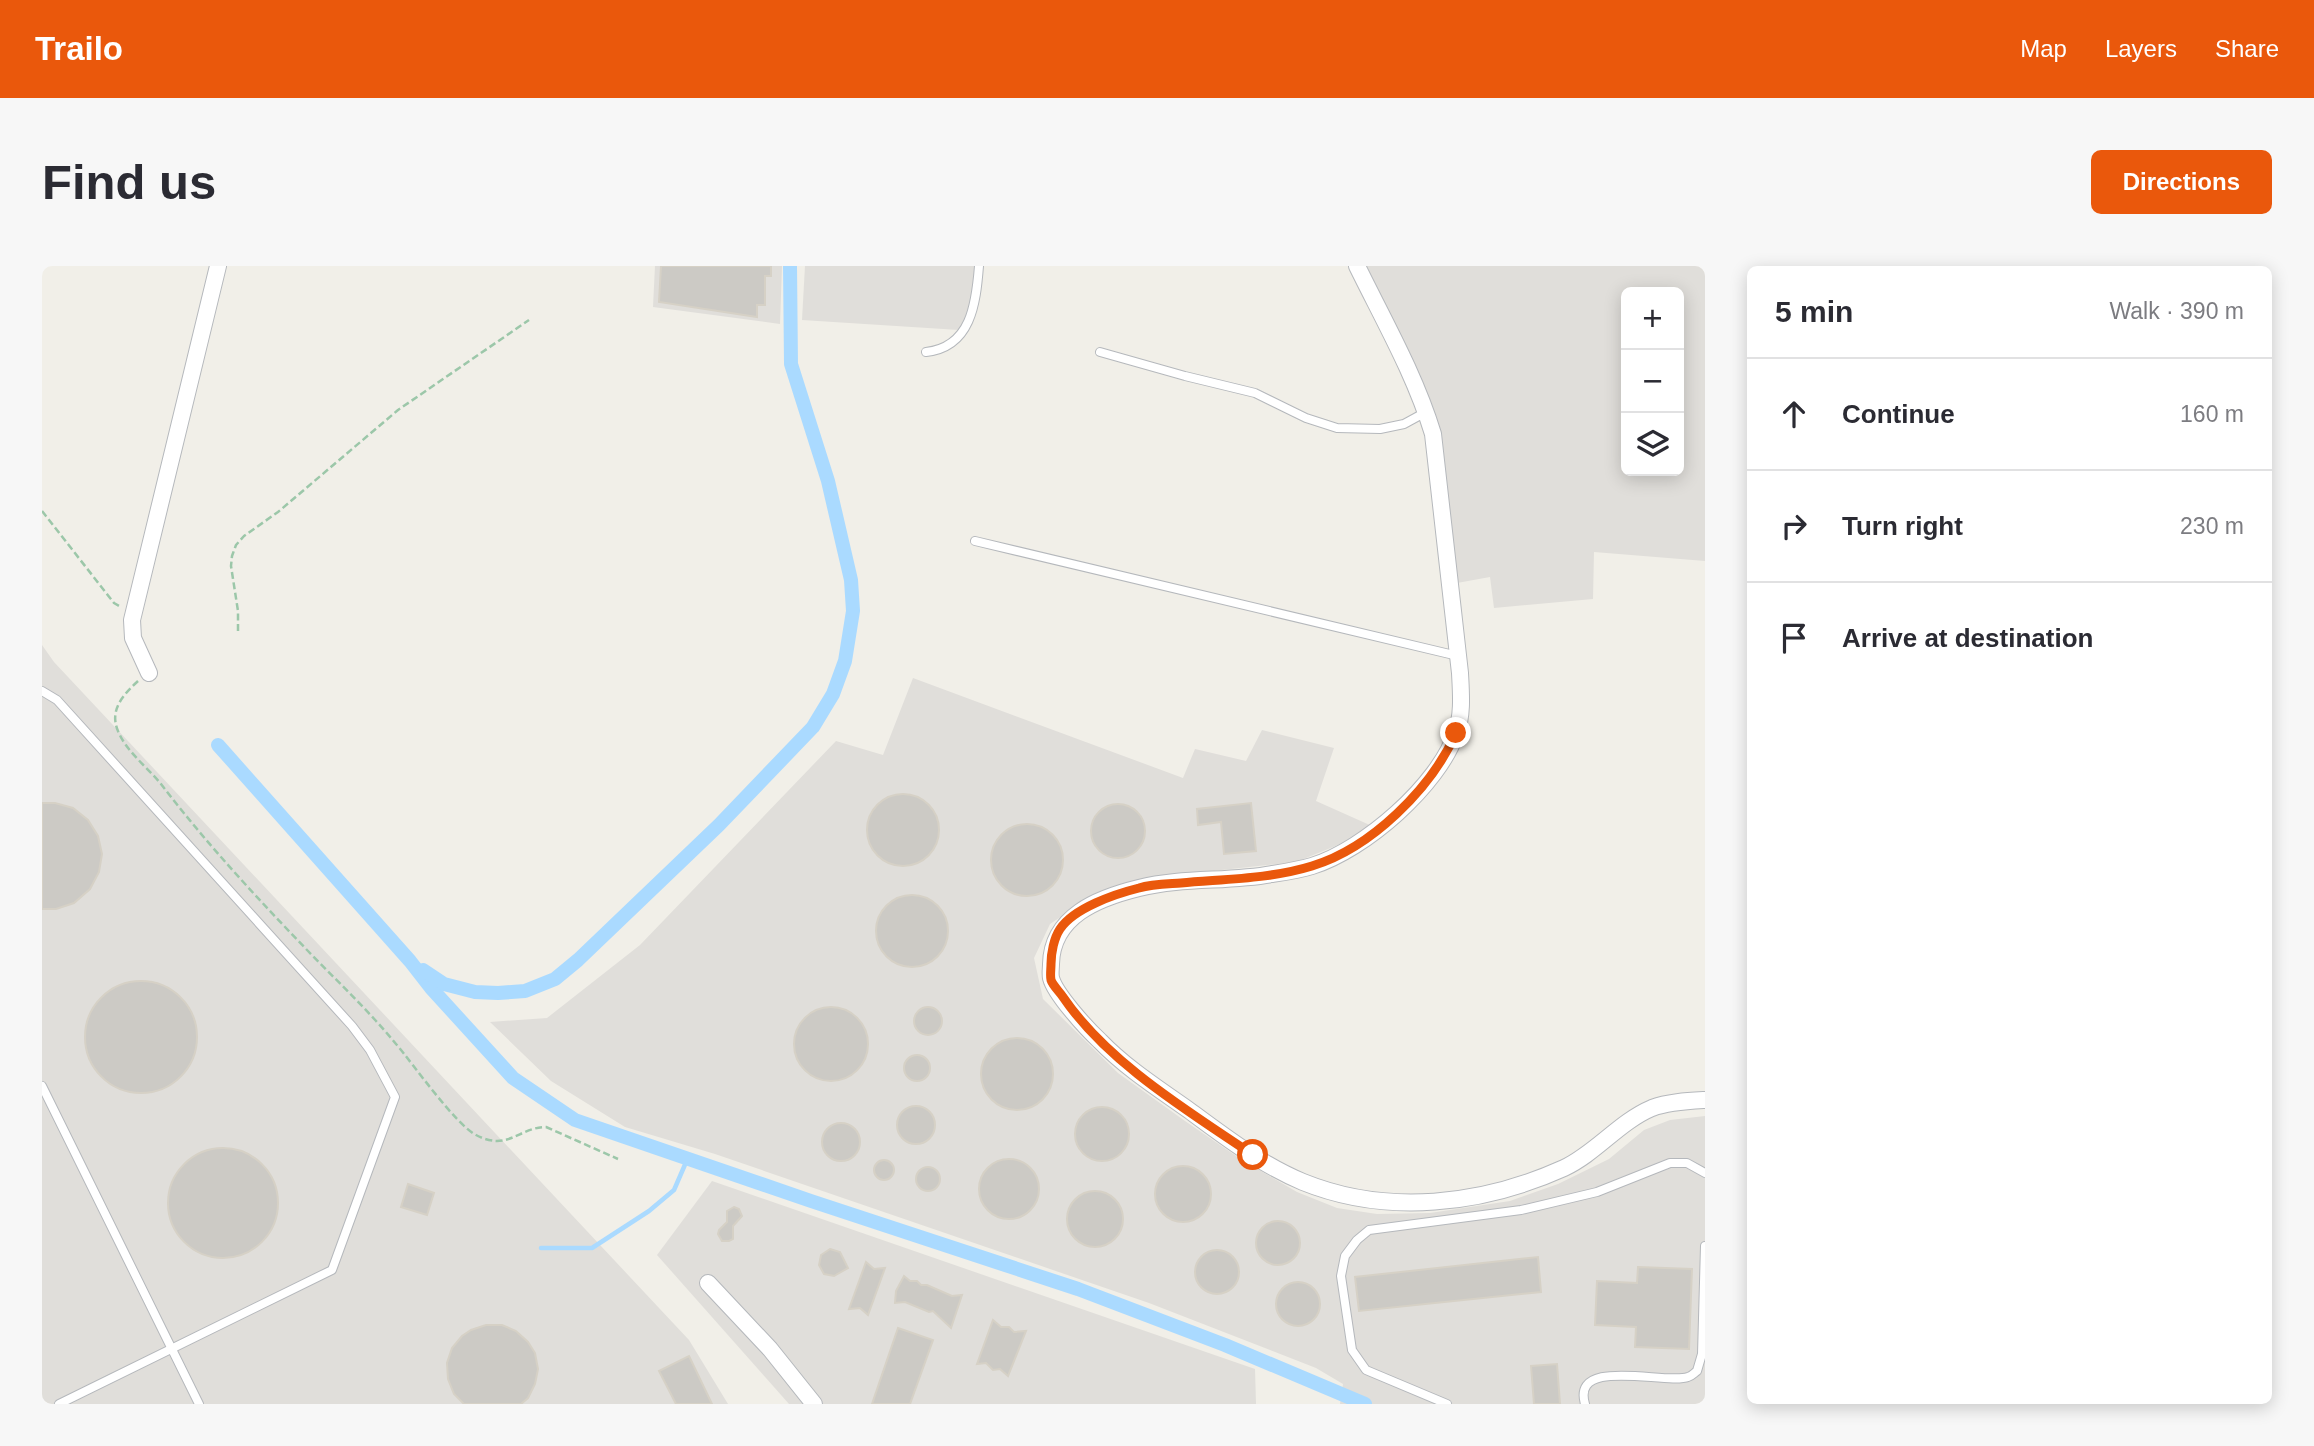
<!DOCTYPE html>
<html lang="en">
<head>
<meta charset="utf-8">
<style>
  :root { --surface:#fff; --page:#f7f7f7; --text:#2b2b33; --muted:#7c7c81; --line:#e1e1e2; --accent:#ea580c }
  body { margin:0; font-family:Helvetica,sans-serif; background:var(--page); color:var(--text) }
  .controls { position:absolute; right:21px; top:21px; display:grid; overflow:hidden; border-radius:10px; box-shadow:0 4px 18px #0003 }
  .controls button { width:63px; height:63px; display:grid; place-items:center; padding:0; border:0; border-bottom:2px solid var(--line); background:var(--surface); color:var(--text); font:35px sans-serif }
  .stop { position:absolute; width:21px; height:21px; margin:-16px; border:5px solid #ea580c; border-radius:50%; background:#fff }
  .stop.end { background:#ea580c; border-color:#fff; box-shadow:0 2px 7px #0008 }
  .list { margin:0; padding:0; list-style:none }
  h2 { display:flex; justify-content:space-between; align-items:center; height:91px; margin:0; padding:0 28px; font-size:30px }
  h2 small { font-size:23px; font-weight:400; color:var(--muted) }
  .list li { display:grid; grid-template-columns:46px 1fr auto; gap:21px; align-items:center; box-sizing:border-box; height:112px; padding:0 28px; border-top:2px solid var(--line) }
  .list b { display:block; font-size:26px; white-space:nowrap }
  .list em { font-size:23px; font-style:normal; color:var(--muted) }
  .icon { flex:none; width:38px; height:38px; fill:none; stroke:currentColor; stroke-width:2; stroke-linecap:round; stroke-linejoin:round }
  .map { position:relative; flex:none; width:1663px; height:1138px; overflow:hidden; border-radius:10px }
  header { display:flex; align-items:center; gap:42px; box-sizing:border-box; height:98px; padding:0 35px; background:var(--accent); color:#fff }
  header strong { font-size:33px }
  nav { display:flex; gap:38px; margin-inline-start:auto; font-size:24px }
  .intro { display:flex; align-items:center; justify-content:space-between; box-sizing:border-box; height:168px; padding:0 42px }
  h1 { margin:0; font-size:49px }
  .button { padding:18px 32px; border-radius:10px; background:var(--accent); color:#fff; font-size:24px; font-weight:700 }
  main { display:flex; gap:42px; padding:0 42px }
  aside { flex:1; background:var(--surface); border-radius:10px; box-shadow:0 4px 18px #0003 }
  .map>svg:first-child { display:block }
</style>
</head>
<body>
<header>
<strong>Trailo</strong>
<nav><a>Map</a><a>Layers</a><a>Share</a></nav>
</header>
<div class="intro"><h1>Find us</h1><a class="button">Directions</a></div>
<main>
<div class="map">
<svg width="1663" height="1138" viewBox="0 0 1663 1138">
  <rect width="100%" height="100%" fill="#f1efe8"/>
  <g fill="#e0deda" fill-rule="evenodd">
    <path d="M 613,0 L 740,0 L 738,58 L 611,41 Z"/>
    <path d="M 763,0 L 933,0 L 929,40 L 917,64 L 760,54 Z"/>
    <path d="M 1320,0 L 1663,0 L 1663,295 L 1552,286 L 1551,333 L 1452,342 L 1448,311 L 1415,317 L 1400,184 ZM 1584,26 L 1637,26 L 1637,205 L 1584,205 Z"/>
    <path d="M 0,379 L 12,396 L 647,1074 L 686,1138 L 0,1138 Z"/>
    <path d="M 871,412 L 1141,512 L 1153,483 L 1204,495 L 1220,464 L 1292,482 L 1274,535 L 1330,560 L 1296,579 L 1254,596 L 1116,611 L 1055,627 L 1008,658 L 992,692 L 1001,733 L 1076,807 L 1143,855 L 1200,894 L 1255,926 L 1295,942 L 1335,948 L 1388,947 L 1468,935 L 1516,918 L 1567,893 L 1602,864 L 1628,854 L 1663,850 L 1663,1138 L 1298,1138 L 1301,1118 L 1274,1102 L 1107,1037 L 673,888 L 583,861 L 509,815 L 448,756 L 505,752 L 598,679 L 794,475 L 841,489 Z"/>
    <path d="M 670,915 L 1213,1103 L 1214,1138 L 747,1138 L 615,989 Z"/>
  </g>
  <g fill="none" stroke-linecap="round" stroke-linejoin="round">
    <path stroke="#aadaff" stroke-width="4.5" d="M 499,982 L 550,982 L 607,945 L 632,924 L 645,894"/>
    <g stroke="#aadaff" stroke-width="14">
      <path d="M 176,479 L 368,695 L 389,722 L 471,812 L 533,854 L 769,935 L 1036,1023 L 1183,1079 L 1323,1138"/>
      <path d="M 381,704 L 402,718 L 433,726 L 456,727 L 483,725 L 513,713 L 536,694 L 677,559 L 771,461 L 791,428 L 803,395 L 811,345 L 809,314 L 786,215 L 749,98 L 748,0"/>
    </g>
  </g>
  <g fill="#cccac5" stroke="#d6d1c6" stroke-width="2">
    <path d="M 619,0 L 729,0 L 729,10 L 723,10 L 723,39 L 715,39 L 715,51 L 617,36 Z"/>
    <circle cx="861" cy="564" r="36"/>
    <path d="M 0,537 L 13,537 L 31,542 L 46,554 L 56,570 L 60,588 L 57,606 L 48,623 L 32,637 L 14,643 L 0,643 Z"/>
    <path d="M 1209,537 L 1214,585 L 1182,588 L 1179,556 L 1156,559 L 1155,543 Z"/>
    <circle cx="1076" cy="565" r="27"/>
    <circle cx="985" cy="594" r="36"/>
    <circle cx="870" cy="665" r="36"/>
    <circle cx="99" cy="771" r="56"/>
    <circle cx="789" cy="778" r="37"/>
    <circle cx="886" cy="755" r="14"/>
    <circle cx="975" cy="808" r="36"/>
    <circle cx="875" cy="802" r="13"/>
    <circle cx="874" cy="859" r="19"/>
    <circle cx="1060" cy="868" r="27"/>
    <circle cx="799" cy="876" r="19"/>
    <circle cx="181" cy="937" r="55"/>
    <circle cx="967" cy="923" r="30"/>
    <circle cx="842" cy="904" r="10"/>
    <circle cx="1141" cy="928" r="28"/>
    <circle cx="886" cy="913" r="12"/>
    <path d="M 366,918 L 392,927 L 385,949 L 359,941 Z"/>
    <circle cx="1053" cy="953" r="28"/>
    <path d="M 692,941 L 697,943 L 700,950 L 691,960 L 691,973 L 687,975 L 680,975 L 676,968 L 677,964 L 685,956 L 685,945 Z"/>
    <circle cx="1236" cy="977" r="22"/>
    <path d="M 788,983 L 798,986 L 806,1002 L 792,1010 L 782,1008 L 777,999 L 779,989 Z"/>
    <circle cx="1175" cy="1006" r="22"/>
    <path d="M 1496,991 L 1499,1026 L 1317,1045 L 1313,1011 Z"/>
    <path d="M 824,996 L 832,1003 L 843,1002 L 826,1049 L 818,1042 L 807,1043 Z"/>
    <path d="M 1596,1001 L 1650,1003 L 1647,1083 L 1593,1081 L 1594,1061 L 1553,1059 L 1555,1015 L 1595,1017 Z"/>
    <path d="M 862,1010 L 868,1015 L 875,1015 L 879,1019 L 885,1019 L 910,1030 L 920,1029 L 909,1062 L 891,1045 L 887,1046 L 863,1036 L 853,1037 L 854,1025 Z"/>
    <circle cx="1256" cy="1038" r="22"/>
    <path d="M 951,1054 L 959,1061 L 967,1061 L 972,1066 L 984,1065 L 966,1110 L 958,1103 L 951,1104 L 944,1097 L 935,1098 Z"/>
    <path d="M 444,1059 L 460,1059 L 474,1065 L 486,1076 L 493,1087 L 496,1103 L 493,1118 L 486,1132 L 479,1138 L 422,1138 L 412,1128 L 406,1113 L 405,1097 L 410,1082 L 420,1070 L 429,1064 Z"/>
    <path d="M 856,1062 L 891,1074 L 868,1138 L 830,1138 Z"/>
    <path d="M 647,1090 L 670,1138 L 634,1138 L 617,1105 Z"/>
    <path d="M 1515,1098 L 1518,1138 L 1492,1138 L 1489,1100 Z"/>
  </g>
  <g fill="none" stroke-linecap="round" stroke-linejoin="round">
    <g stroke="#b5b8bc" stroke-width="10">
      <g id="service">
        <path d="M 884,86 C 929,81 934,38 937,0"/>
        <path d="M 1058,86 L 1143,110 L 1213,127 L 1264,152 L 1295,162 L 1338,163 L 1362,158 L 1384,146"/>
        <path d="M 933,275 L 1416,390"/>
        <path d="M 0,425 L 15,434 L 310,760 L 328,784 L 353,831 L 290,1004 L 17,1138"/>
        <path d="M 0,820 L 157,1138"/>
        <path d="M 1405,1138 L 1324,1104 L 1310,1084 L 1299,1010 L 1303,990 L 1315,974 L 1327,964 L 1479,944 L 1555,926 L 1628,897 L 1645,897 L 1663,907"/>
        <path d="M 1543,1138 C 1529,1090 1624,1119 1646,1111 C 1650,1110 1652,1107 1655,1105 L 1660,1088 L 1663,980"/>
      </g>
    </g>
    <g stroke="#b5b8bc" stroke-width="18">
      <g id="minor">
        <path d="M 1315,0 C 1342,55 1373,109 1391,168 L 1418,407 C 1419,427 1421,448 1414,467 C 1397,519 1322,584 1270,600 C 1257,604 1243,606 1230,608 C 1187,616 1140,611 1097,622 C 1056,632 1010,650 1009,698 C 1009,703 1008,707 1009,712 C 1013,728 1045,763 1058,775 C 1084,802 1117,823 1148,845 C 1183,871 1220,899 1261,916 C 1345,950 1440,939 1522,902 C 1554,887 1577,856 1610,842 C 1626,836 1646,835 1663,834"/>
        <path d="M 107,407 L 91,372 L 90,354 L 176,0"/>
        <path d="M 666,1017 L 728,1083 L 772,1138"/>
      </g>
    </g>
    <g stroke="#9cc7a9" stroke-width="2.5" stroke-dasharray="7 3.5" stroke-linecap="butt">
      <path d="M 0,245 L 72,337 L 79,341"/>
      <path d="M 196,365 L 196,345 L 189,300 L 190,290 L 194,279 L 202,270 L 236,246 L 356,144 L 487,54"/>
      <path d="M 96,415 C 81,429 67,444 76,465 C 84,485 105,501 119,518 C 164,577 215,632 266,685 C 296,716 327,745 354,778 C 372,799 413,858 434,869 C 466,886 477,861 504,861 L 576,893"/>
    </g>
    <use href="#service" stroke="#fff" stroke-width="8"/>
    <use href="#minor" stroke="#fff" stroke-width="16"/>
  </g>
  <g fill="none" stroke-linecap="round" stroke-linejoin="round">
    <path stroke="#ea580c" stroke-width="9" d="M 1211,889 C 1146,845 1066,797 1021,731 C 1018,726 1011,720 1009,714 C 1008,710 1009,703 1009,698 C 1009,687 1012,672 1018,663 C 1032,642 1073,628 1097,622 C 1110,618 1125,618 1139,617 C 1182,613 1228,613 1270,600 C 1329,582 1389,523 1414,467"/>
  </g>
</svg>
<div class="controls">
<button>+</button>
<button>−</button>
<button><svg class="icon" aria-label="layers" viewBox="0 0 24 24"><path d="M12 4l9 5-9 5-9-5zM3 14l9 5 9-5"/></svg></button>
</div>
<div class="stop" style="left:1211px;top:889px"></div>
<div class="stop end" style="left:1414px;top:467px"></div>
</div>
<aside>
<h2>5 min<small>Walk · 390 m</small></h2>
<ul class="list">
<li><svg class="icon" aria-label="ahead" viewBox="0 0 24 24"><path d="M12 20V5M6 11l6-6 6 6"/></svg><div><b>Continue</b></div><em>160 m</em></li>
<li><svg class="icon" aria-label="right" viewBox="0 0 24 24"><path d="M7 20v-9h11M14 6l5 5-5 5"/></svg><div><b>Turn right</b></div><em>230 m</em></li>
<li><svg class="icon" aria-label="arrive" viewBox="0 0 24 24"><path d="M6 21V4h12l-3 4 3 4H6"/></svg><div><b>Arrive at destination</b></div></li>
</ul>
</aside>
</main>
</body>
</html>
